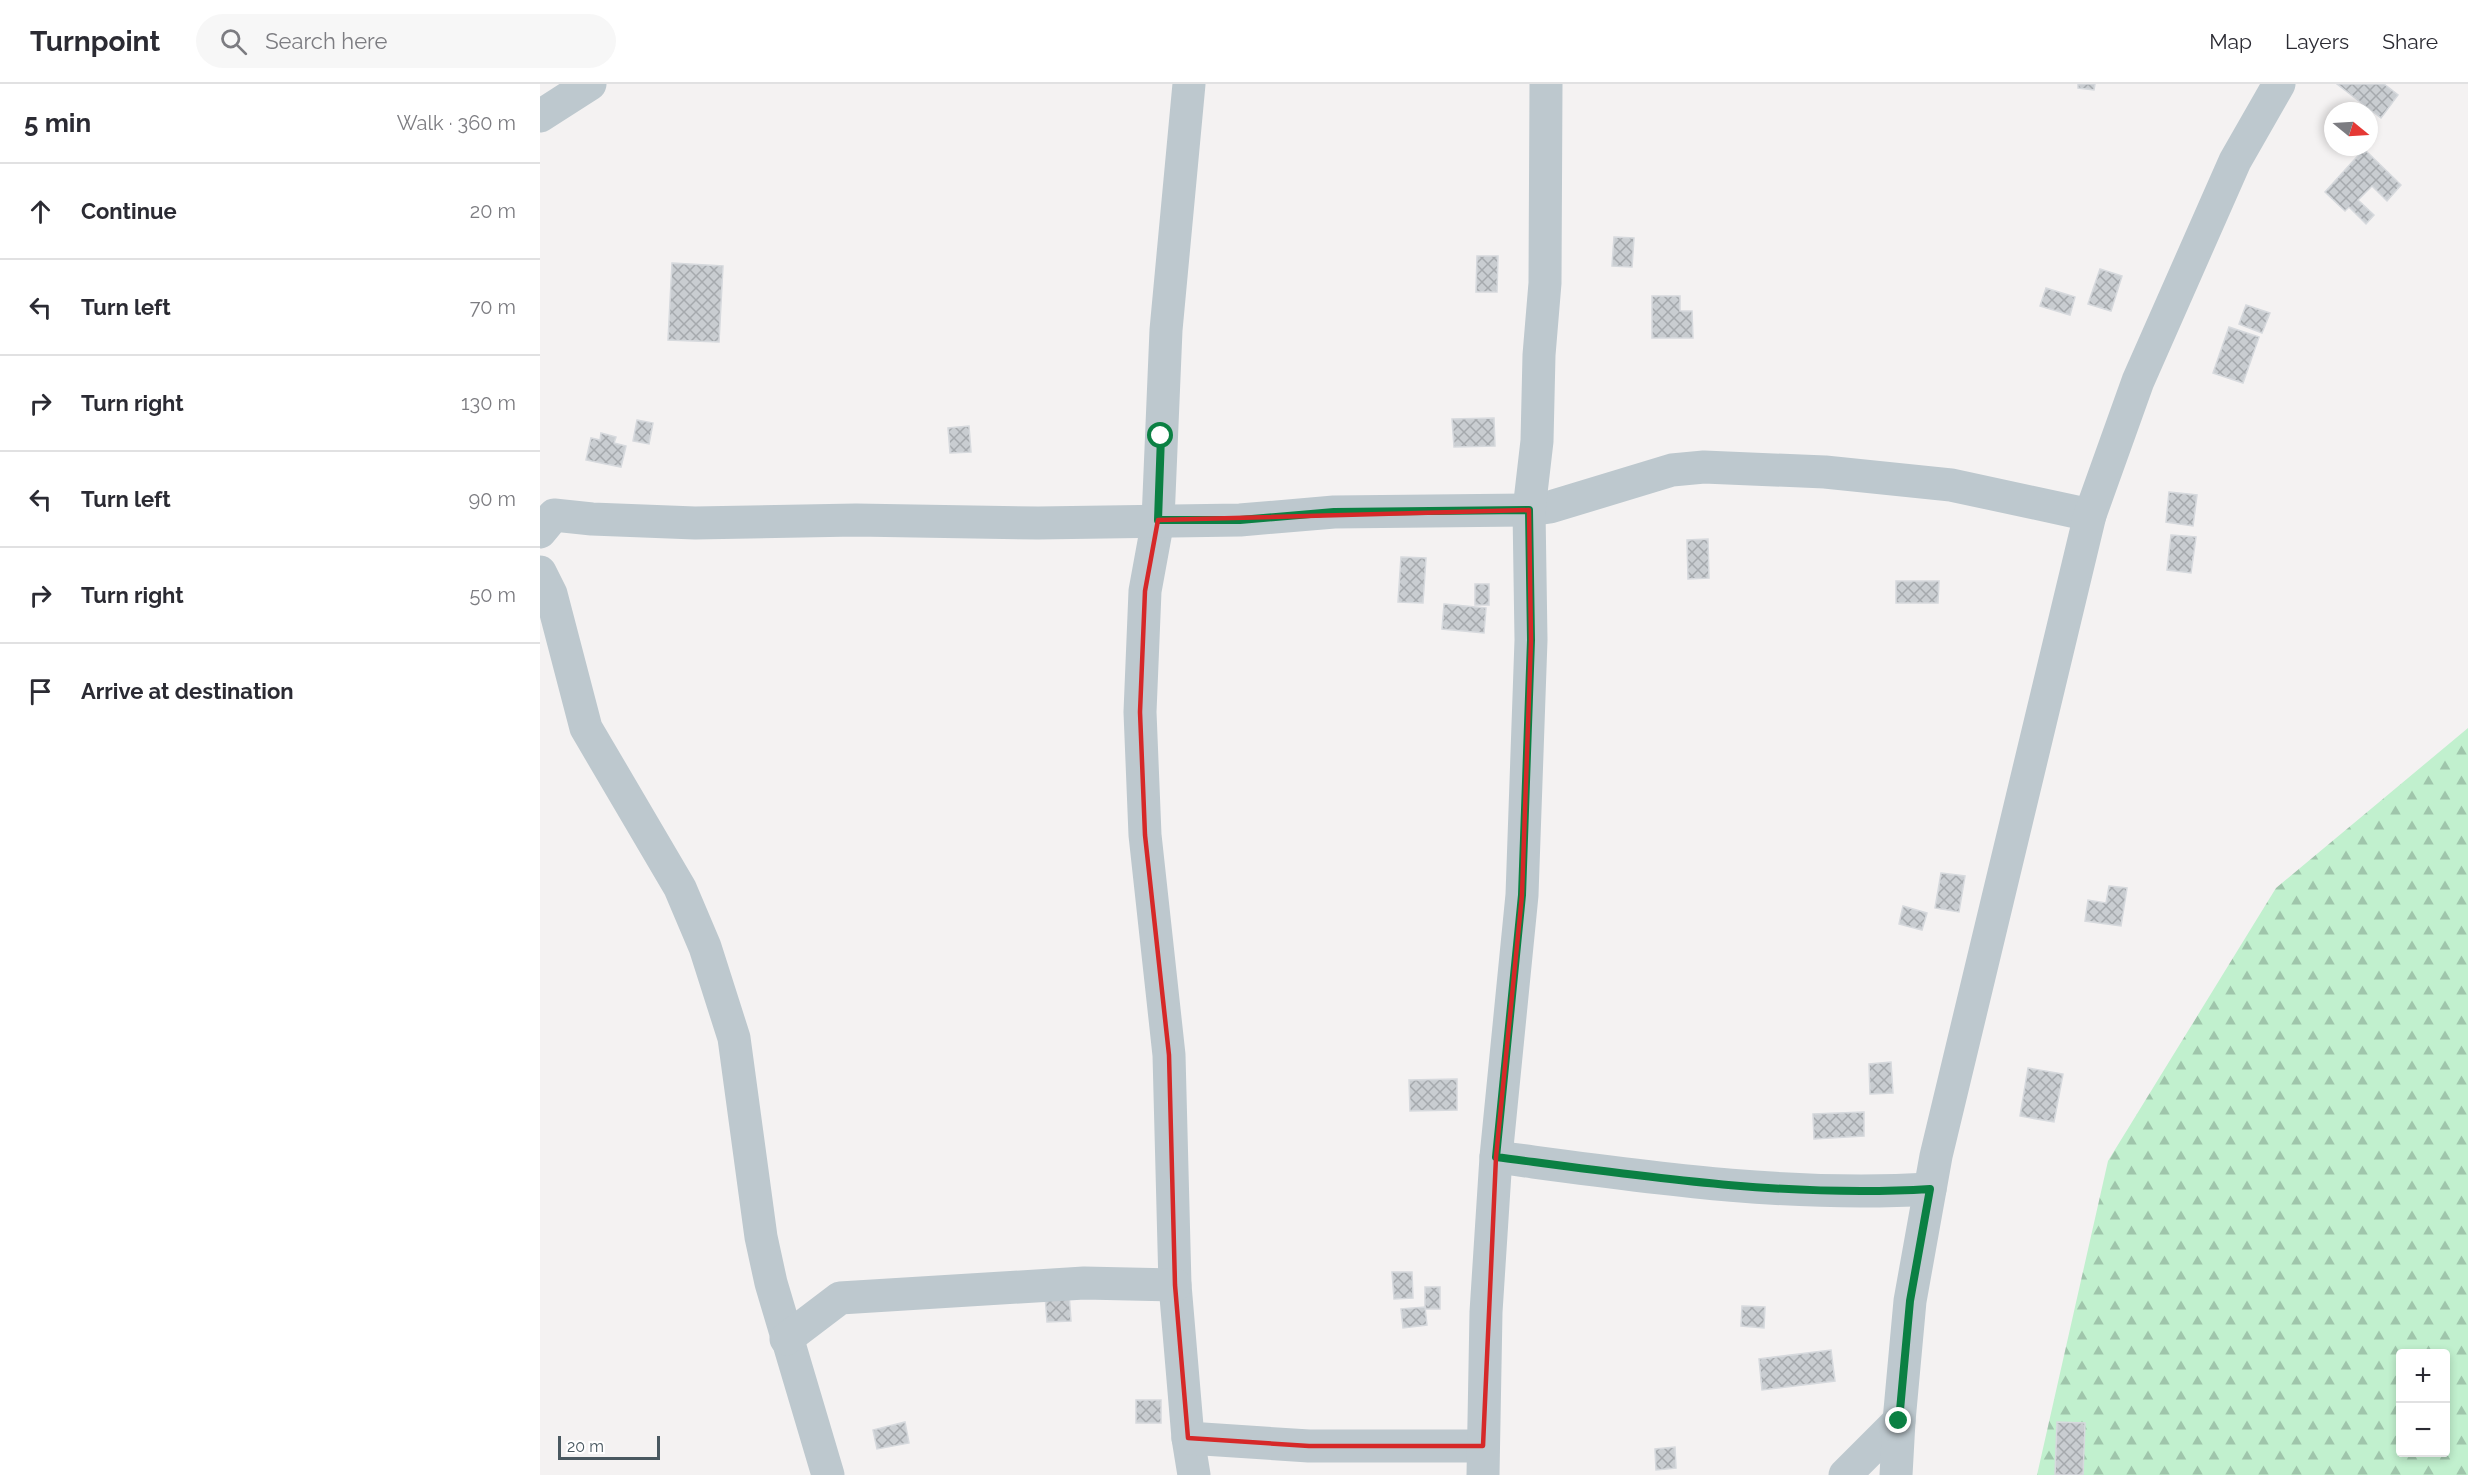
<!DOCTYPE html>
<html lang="en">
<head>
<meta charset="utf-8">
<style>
  :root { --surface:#fff; --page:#f7f7f7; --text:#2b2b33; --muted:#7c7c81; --line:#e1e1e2 }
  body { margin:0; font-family:Raleway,sans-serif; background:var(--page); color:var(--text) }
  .controls { position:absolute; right:18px; bottom:18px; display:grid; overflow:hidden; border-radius:6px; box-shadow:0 3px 9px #0003 }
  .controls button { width:54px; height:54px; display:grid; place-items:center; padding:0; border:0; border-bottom:2px solid var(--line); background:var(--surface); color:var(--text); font:30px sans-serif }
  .compass { position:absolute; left:1784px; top:18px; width:54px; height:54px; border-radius:50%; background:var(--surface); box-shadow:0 3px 9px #0003; rotate:108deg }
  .scale { position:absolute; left:18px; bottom:15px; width:102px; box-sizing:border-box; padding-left:6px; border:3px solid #495860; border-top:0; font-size:16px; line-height:21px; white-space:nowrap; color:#495860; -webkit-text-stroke:4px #fff; paint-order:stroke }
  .stop { position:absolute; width:18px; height:18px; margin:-14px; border:4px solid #0b8043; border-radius:50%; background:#fff }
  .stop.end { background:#0b8043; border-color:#fff; box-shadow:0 2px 6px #0008 }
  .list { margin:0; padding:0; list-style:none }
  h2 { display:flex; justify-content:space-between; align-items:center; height:78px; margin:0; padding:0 24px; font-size:26px }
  h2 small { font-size:20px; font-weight:400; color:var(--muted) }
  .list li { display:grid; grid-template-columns:39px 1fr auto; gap:18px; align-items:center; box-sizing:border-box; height:96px; padding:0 24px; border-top:2px solid var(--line) }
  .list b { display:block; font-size:22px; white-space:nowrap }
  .list em { font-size:20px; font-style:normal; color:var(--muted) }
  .icon { flex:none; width:33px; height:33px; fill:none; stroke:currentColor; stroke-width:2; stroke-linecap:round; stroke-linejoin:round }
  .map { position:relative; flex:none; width:1928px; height:1391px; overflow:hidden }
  header { display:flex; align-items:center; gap:36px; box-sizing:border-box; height:84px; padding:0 30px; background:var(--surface); border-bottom:2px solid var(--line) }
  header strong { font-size:28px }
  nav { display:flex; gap:33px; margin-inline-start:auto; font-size:21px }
  .search { width:420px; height:54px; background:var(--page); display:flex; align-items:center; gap:15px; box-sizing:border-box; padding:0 21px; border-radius:33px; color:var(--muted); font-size:22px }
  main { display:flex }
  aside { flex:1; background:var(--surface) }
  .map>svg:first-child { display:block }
</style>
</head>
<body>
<header>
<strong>Turnpoint</strong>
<div class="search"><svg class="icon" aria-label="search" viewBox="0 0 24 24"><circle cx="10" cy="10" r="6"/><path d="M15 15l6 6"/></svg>Search here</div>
<nav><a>Map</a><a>Layers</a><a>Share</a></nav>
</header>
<main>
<aside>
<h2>5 min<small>Walk · 360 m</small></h2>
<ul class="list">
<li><svg class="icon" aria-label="ahead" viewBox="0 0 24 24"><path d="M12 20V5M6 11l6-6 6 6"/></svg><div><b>Continue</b></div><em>20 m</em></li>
<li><svg class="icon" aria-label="left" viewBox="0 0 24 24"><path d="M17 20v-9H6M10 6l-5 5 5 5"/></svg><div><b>Turn left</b></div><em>70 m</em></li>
<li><svg class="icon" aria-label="right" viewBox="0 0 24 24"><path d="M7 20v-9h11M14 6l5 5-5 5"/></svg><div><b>Turn right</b></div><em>130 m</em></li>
<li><svg class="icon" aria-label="left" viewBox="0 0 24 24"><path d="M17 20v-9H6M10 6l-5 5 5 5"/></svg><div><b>Turn left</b></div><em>90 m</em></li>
<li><svg class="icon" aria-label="right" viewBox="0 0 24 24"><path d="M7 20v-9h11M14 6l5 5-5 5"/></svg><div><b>Turn right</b></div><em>50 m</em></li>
<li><svg class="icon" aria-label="arrive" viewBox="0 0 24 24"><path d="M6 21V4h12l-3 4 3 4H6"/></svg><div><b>Arrive at destination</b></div></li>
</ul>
</aside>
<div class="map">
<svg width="1928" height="1391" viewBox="0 0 1928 1391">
  <defs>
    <pattern id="forest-firs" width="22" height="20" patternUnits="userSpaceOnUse" patternTransform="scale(1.5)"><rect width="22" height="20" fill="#c1f0ce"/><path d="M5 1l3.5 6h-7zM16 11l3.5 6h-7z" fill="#9fc5ab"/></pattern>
    <pattern id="building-cross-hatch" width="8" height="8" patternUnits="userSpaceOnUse" patternTransform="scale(1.5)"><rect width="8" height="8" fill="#c9cdd1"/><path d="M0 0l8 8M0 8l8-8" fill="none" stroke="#a5a9ad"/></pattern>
  </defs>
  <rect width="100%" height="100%" fill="#f4f2f2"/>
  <path fill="url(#forest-firs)" fill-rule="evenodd" d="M 1928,644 L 1928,1391 L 1497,1391 L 1568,1077 L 1736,804 ZM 1860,1270 L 1906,1270 L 1906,1368 L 1860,1368 Z"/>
  <g fill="url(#building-cross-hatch)" stroke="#d6d9dd" stroke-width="1.5">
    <path d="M 1538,0 L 1555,0 L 1554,6 L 1538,4 Z"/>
    <path d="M 1797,0 L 1844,0 L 1858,11 L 1841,34 Z"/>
    <path d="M 1824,65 L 1861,101 L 1847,117 L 1832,102 L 1818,116 L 1834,131 L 1826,140 L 1809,123 L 1805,127 L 1785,108 Z"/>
    <path d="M 1074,153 L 1094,154 L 1092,183 L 1072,182 Z"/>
    <path d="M 937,172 L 958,172 L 957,208 L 936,208 Z"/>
    <path d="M 132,179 L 183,182 L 179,258 L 128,256 Z"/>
    <path d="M 1560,185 L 1582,192 L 1571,227 L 1548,220 Z"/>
    <path d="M 1506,204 L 1535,213 L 1530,231 L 1500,222 Z"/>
    <path d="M 1112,212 L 1140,212 L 1140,227 L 1152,227 L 1153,254 L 1112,254 Z"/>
    <path d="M 1706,221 L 1730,229 L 1722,249 L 1699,240 Z"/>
    <path d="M 1689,243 L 1719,253 L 1703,299 L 1673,289 Z"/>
    <path d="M 954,334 L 955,362 L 914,363 L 912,335 Z"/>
    <path d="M 97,336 L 113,339 L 109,360 L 93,357 Z"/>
    <path d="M 429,342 L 431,368 L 410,369 L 408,344 Z"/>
    <path d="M 61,349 L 76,353 L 74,359 L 86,362 L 81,383 L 46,376 L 51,354 L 60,356 Z"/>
    <path d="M 1629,408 L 1657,411 L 1653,442 L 1626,438 Z"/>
    <path d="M 1631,451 L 1656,453 L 1651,489 L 1627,486 Z"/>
    <path d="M 1168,455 L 1169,494 L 1148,495 L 1147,456 Z"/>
    <path d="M 861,473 L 886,474 L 883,519 L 858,518 Z"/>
    <path d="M 1356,497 L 1399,497 L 1398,519 L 1356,519 Z"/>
    <rect x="935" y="500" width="14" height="21"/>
    <path d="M 904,520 L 946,524 L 944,549 L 902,545 Z"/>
    <path d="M 1401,789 L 1425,792 L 1419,828 L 1395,824 Z"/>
    <path d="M 1569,802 L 1587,804 L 1581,842 L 1545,837 L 1548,816 L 1566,819 Z"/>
    <path d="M 1363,822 L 1387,829 L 1382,846 L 1359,840 Z"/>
    <path d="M 1351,978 L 1353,1009 L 1330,1010 L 1329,980 Z"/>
    <path d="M 1488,984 L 1523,990 L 1514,1038 L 1480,1032 Z"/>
    <path d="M 917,995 L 917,1026 L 870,1027 L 869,996 Z"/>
    <path d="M 1324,1028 L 1324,1052 L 1274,1055 L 1273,1030 Z"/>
    <path d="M 852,1188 L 872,1188 L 873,1214 L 854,1215 Z"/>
    <rect x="885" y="1203" width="15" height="22"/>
    <path d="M 529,1209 L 531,1237 L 507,1238 L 505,1211 Z"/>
    <path d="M 1202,1222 L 1225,1223 L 1224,1244 L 1201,1242 Z"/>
    <path d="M 885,1223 L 887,1241 L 863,1244 L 861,1225 Z"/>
    <path d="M 1291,1266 L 1295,1297 L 1222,1306 L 1219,1275 Z"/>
    <rect x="596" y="1316" width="25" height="23"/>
    <path d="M 365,1338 L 369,1359 L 337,1365 L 333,1346 Z"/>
    <path d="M 1517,1338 L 1545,1339 L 1543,1391 L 1515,1391 Z"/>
    <path d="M 1135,1363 L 1136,1384 L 1116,1386 L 1115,1365 Z"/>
  </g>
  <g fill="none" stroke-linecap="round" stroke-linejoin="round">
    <g stroke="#bdc8ce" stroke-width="33">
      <path d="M 649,0 L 626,246 L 618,436 L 605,507 L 600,628 L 605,751 L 629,971 L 635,1201 L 648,1354 L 654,1391"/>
      <path d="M 0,32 L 50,0"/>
      <path d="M 0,448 L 14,431 L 52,435 L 155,439 L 316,436 L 498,439 L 700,436 L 794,428 L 989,426 L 1010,423 L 1132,386 L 1164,383 L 1285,388 L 1411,401 L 1550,431"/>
      <path d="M 0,488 L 11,510 L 46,644 L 140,804 L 165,863 L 194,954 L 221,1153 L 231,1199 L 288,1391"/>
      <path d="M 956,1073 C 1100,1092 1244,1114 1390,1105"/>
      <path d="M 246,1255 L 300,1214 L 544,1199 L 635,1201"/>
      <path d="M 648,1354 L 769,1362 L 943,1362"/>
      <path d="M 943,1391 L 946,1228 L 956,1073 L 982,811 L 991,556 L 989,426 L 997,357 L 999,271 L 1005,199 L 1006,0"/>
      <path d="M 1305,1391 L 1359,1337"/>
      <path d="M 1356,1391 L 1359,1337 L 1370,1217 L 1396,1072 L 1550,431 L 1598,297 L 1695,77 L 1739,0"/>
    </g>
  </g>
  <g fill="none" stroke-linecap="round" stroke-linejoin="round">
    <path stroke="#0b8043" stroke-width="8" d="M 621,352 L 618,436 L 700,436 L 794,428 L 989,426 L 991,556 L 982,811 L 956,1073 C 1100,1092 1244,1114 1390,1105 L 1370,1217 L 1359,1337"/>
  </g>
  <path fill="none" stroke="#d62828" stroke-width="4.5" stroke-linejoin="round" d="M 989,426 L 991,556 L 982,811 L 956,1073 L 943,1362 L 769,1362 L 648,1354 L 635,1201 L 629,971 L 605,751 L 600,628 L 605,507 L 618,436 Z"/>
</svg>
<div class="controls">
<button>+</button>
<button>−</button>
</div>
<svg class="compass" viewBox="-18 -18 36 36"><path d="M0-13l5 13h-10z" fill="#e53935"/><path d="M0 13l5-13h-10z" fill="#7c7c81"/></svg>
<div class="scale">20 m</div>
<div class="stop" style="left:621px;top:352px"></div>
<div class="stop end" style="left:1359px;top:1337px"></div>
</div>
</main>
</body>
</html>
